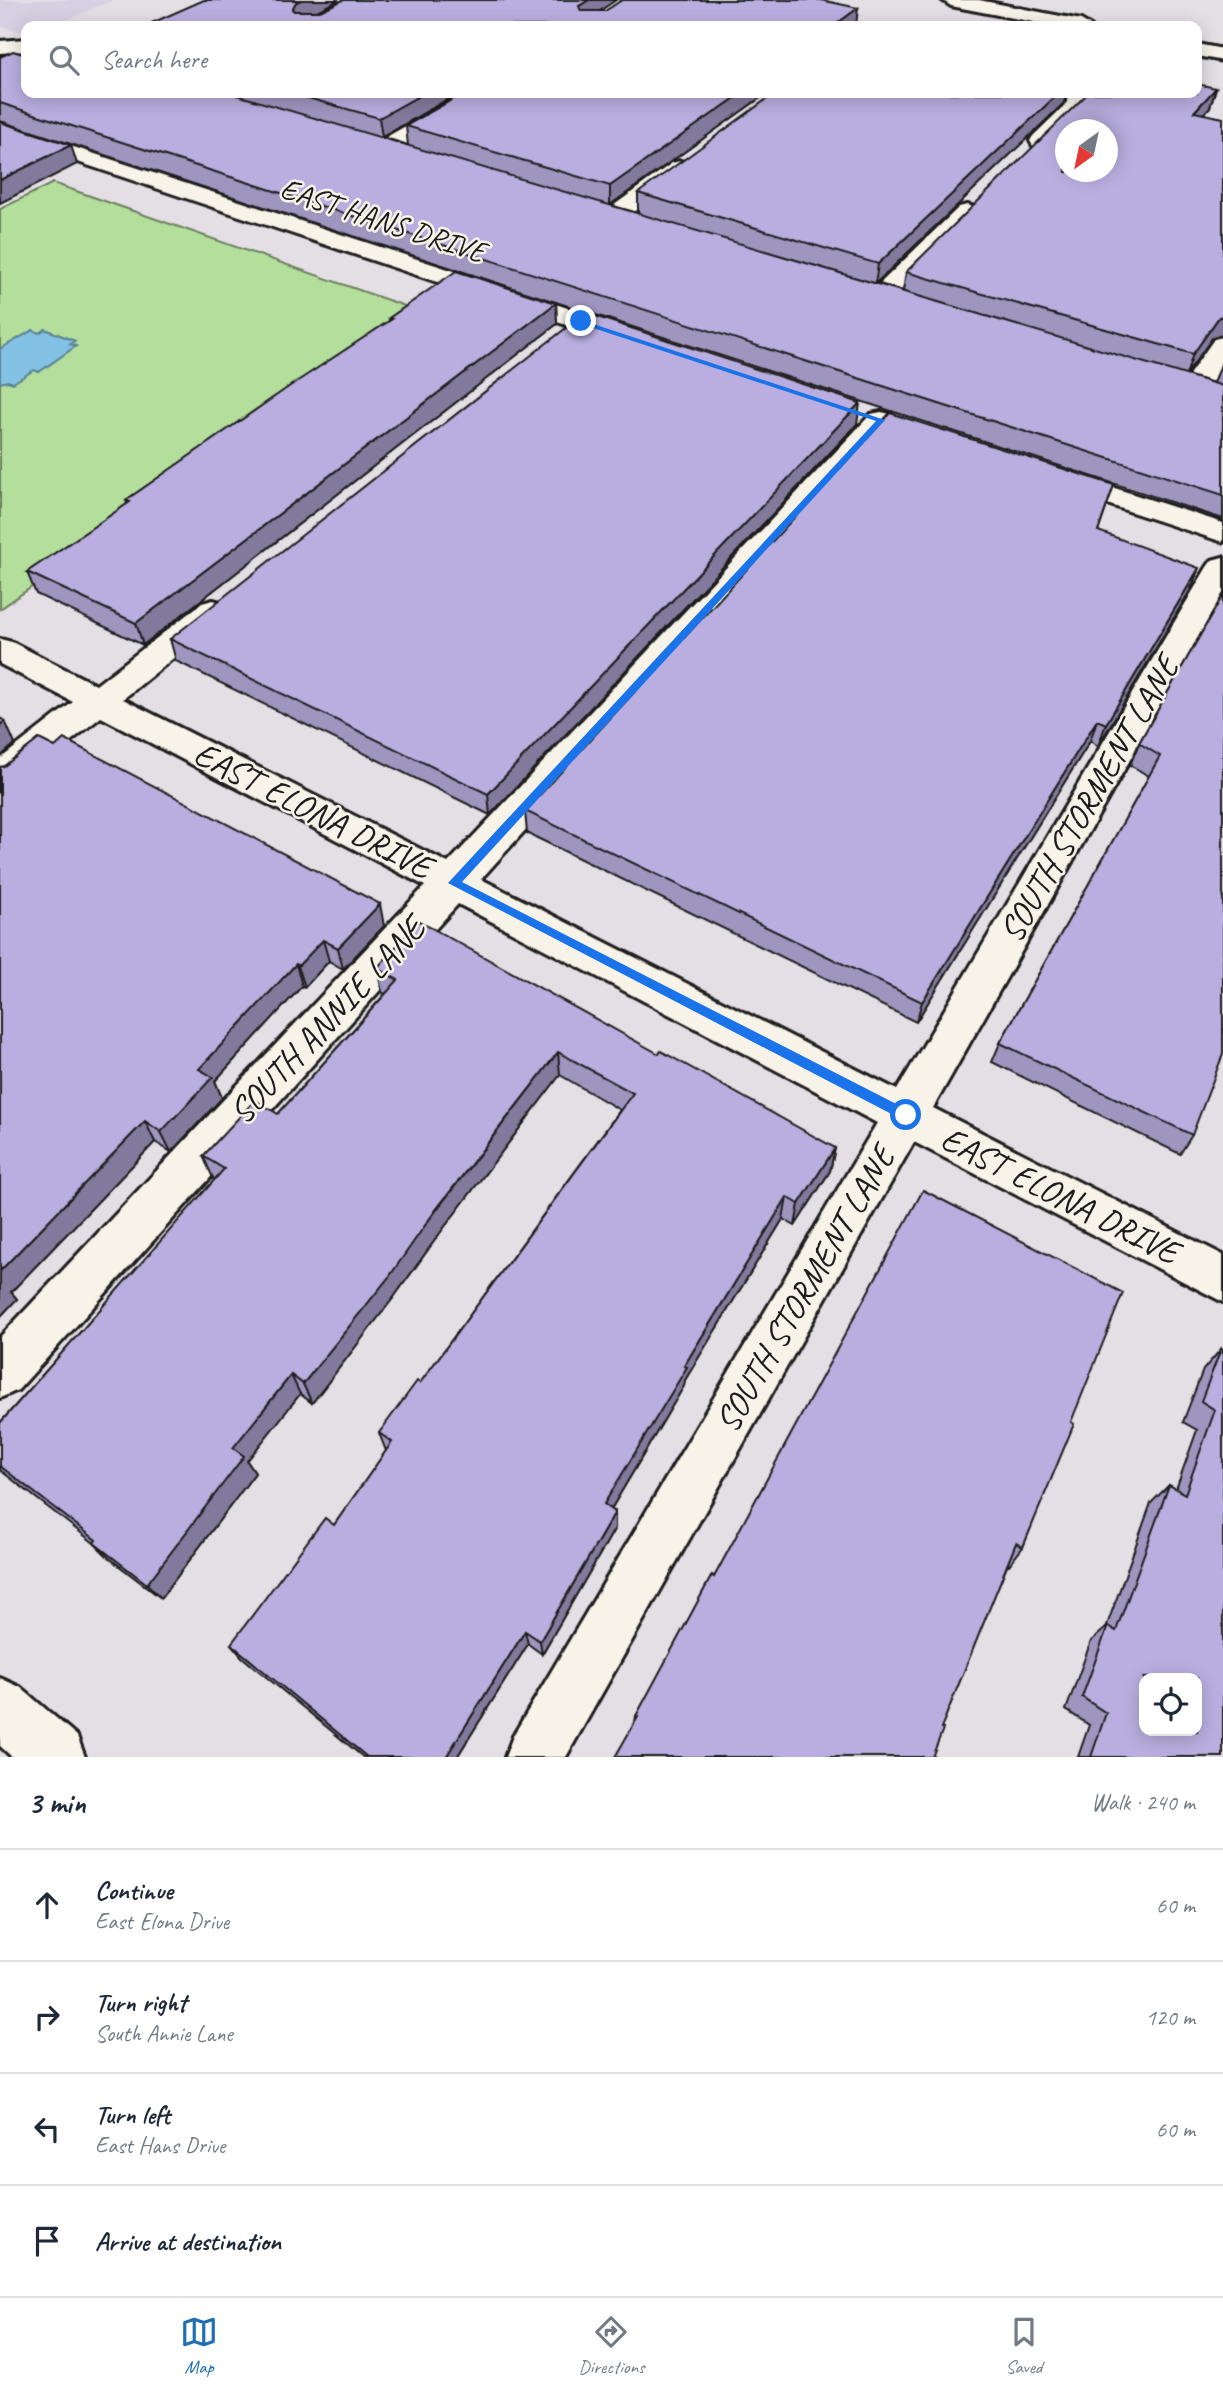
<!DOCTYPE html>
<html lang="en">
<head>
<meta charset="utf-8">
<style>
  :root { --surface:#fff; --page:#f2f2f3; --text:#1f2937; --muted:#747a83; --line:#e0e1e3; --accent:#1f6fb2 }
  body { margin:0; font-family:Caveat,sans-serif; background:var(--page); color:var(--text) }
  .controls { position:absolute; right:21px; bottom:21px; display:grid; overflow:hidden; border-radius:14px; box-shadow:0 4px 18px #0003 }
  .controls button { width:63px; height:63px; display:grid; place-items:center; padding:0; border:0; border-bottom:2px solid var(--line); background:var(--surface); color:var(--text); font:35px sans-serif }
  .compass { position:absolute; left:1055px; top:119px; width:63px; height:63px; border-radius:50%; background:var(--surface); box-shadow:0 4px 18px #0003; rotate:213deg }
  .stop { position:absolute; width:21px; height:21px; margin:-16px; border:5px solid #1a73e8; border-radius:50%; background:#fff }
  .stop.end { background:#1a73e8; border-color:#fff; box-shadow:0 2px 7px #0008 }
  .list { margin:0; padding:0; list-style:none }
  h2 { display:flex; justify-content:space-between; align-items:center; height:91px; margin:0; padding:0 28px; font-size:30px }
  h2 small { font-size:23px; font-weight:400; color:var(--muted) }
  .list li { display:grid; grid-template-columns:46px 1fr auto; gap:21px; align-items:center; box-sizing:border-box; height:112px; padding:0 28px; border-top:2px solid var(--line) }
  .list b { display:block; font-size:26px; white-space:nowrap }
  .list p { margin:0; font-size:23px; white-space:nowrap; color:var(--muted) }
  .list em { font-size:23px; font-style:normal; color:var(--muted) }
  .icon { flex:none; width:38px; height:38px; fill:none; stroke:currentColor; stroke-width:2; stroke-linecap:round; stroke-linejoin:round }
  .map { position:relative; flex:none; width:1223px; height:1757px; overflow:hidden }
  .search { position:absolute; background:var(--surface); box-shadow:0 4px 18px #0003; left:21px; right:21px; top:21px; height:77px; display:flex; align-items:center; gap:18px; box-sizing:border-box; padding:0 24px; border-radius:14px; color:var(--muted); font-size:26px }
  .sheet { height:539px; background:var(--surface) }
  nav { display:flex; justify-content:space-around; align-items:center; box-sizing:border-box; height:98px; border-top:2px solid var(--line); background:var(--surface); font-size:19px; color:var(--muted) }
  nav a { display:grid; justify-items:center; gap:4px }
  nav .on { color:var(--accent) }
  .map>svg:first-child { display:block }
</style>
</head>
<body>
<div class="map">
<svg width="1223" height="1757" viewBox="0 0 1223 1757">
  <rect width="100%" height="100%" fill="#e4dee5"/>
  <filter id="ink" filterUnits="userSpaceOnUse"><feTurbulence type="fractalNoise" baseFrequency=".0143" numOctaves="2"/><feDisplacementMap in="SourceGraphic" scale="14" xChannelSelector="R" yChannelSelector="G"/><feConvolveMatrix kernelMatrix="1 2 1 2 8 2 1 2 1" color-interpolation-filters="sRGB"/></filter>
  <g filter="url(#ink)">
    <path fill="#d7d0e3" d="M 0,0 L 113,0 L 52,26 L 26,26 L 26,33 L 0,26 Z"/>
    <path fill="#b3de9b" stroke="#687d5c" stroke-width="2" d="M 53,183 L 425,313 L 0,609 L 0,209 Z"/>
    <path fill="#83c2e4" stroke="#5a8094" stroke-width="2" d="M 45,329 L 75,341 L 70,344 L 76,346 L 39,372 L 34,370 L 13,383 L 8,381 L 0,383 L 0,349 L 33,330 L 39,333 Z"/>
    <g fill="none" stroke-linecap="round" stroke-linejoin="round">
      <g stroke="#1c1c1c" stroke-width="6">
        <g id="minor">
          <path d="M 942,0 L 979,0 L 1081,20 L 1091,26 L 1054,26 L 951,6 Z"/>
          <path d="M 26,39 L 26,51 L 0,53 L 0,41 Z"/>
          <path d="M 1197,44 L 1223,49 L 1223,61 L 1197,56 Z"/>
          <path d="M 463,93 L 487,93 L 484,97 L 392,153 L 376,153 L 373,148 L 376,143 Z"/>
          <path d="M 1066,93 L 1090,95 L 1083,110 L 1049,146 L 1033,146 L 1030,141 L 1033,136 L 1066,104 L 1069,97 Z"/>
          <path d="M 0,123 L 635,330 L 639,336 L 635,342 L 626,344 L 617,342 L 0,136 Z"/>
          <path d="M 680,161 L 688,163 L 691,168 L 688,173 L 622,221 L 606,221 L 602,216 L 606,211 L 672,163 Z"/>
          <path d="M 967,205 L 975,207 L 979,212 L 975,217 L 890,301 L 881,304 L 872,301 L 868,296 L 872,291 L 959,207 Z"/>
          <path d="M 1223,337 C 1223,368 1220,370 1203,395 L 1193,397 L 1183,395 L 1179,389 L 1214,339 Z"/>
          <path d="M 881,412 L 891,414 L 895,420 L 891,426 L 481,879 L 897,1090 L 1207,567 L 1212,560 L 1223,557 L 1223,595 L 933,1108 L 1223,1255 L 1223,1302 L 914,1142 L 566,1757 L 505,1757 L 513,1736 L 877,1123 L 458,904 L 18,1390 L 0,1398 L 0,1337 L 425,886 L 101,717 L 13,787 L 0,791 L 0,759 L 73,702 L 0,664 L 0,639 L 12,642 L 96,685 L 202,603 L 213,600 L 224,603 L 229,610 L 224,617 L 123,699 L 448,863 L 871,414 Z"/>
          <path d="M 1062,471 L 1223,523 L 1223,542 L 1052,486 L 1047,480 L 1052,474 Z"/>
          <path d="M 0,1678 L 20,1687 L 77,1736 L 85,1757 L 12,1757 L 0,1746 Z"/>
        </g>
      </g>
      <use href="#minor" fill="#f7f3e8" fill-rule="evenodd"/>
    </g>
    <g fill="#9f96c0" stroke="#1c1c1c" stroke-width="2">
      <path d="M 0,57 L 26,93 L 458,93 L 382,137 L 408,145 L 406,126 L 464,93 L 767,93 L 610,205 L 638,213 L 638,193 L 1064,103 L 876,283 L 903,291 L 906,272 L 1216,88 L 1210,107 L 1204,114 L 1223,118 L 1223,335 L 1212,338 L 1186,375 L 1214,383 L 1223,359 L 1223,519 L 0,121 Z"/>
      <path d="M 556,303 L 557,324 L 143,645 L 36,594 L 27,572 L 127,504 L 126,500 L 389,321 L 389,318 Z"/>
      <path d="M 857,424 L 490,815 L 176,661 L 170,639 Z"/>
      <path d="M 1114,485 L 1098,532 L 1191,589 L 1098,746 L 1090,741 L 916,1022 L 527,833 L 525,811 Z"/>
      <path d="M 1223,595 L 1192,1135 L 1180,1154 L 992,1062 L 1000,1043 L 1149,776 L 1130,765 L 1139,743 Z"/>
      <path d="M 0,767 L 384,926 L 343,969 L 329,961 L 305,987 L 302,986 L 215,1081 L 222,1098 L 171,1152 L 155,1142 L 11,1292 L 17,1299 L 0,1317 Z"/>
      <path d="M 377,968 L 659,1054 L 835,1148 L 830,1171 L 795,1226 L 783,1219 L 685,1380 L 684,1386 L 611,1509 L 615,1512 L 615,1528 L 542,1654 L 528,1644 L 457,1757 L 363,1757 L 242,1657 L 231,1644 L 334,1525 L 386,1451 L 379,1433 L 420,1383 L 620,1110 L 560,1075 L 440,1233 L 394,1297 L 312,1403 L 300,1394 L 247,1461 L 255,1473 L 161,1598 L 109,1558 L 94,1543 L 0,1470 L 0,1423 L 215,1180 L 213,1178 L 203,1156 L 278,1114 L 385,994 L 382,992 Z"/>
      <path d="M 1221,1349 L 1223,1757 L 1078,1757 L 1089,1725 L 1066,1710 L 1091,1641 L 1106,1628 L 1151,1503 L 1169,1485 L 1176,1489 L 1197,1430 L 1183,1422 L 1203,1370 Z"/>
      <path d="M 1071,1422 L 1023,1547 L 1009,1565 L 1007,1564 L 635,1722 L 636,1716 L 714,1577 Z"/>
    </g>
    <g fill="#827a9c" stroke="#1c1c1c" stroke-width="2">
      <path d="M 301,0 L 339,0 L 299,20 L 292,9 L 296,2 Z"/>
      <path d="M 589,0 L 616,0 L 580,24 L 579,6 Z"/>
      <path d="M 858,8 L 856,26 L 835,26 L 835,25 Z"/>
      <path d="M 1216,88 L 1210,107 L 1188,130 L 1194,112 Z"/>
      <path d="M 424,93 L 458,93 L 382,137 L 379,118 Z"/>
      <path d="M 742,93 L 767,93 L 610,205 L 610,186 Z"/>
      <path d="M 1059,93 L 1066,93 L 1064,103 L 875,284 L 878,264 Z"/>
      <path d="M 71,145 L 77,164 L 0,203 L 0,180 Z"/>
      <path d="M 556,303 L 557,324 L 143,645 L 136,623 Z"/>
      <path d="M 1223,316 L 1223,335 L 1212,338 L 1186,375 L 1193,354 L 1219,317 Z"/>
      <path d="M 860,403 L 857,424 L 490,815 L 488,794 Z"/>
      <path d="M 1199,568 L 1191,589 L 1098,746 L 1106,724 Z"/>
      <path d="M 1097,720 L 1090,741 L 916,1022 L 922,1002 Z"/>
      <path d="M 5,721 L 15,744 L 0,757 L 0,725 Z"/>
      <path d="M 380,904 L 384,926 L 343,969 L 338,948 Z"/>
      <path d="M 323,940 L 329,961 L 305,987 L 298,966 Z"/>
      <path d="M 296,964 L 302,986 L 215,1081 L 222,1098 L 171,1152 L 161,1132 L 199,1069 Z"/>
      <path d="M 558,1052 L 560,1075 L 440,1233 L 394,1297 L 312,1403 L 303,1384 Z"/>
      <path d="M 145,1121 L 155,1142 L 11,1292 L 17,1299 L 0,1317 L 0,1271 Z"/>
      <path d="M 835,1148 L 830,1171 L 795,1226 L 799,1204 Z"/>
      <path d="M 787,1197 L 783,1219 L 685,1380 L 684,1386 L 604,1521 L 604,1504 L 684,1366 Z"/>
      <path d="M 291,1375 L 300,1394 L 247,1461 L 255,1473 L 161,1598 L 147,1584 L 233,1448 Z"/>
      <path d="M 615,1512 L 615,1528 L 542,1654 L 540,1641 Z"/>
      <path d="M 525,1631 L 528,1644 L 457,1757 L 446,1757 Z"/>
    </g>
    <g fill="#b9aedf" stroke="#1c1c1c" stroke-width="2" fill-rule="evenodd">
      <path d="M 204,0 L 301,0 L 296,2 L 292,9 L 294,11 L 320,11 L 343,0 L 589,0 L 579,6 L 581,11 L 605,11 L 622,0 L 821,0 L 858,8 L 835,25 L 840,26 L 145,26 Z"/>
      <path d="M 13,51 L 26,55 L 26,93 L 230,93 L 1223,386 L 1223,495 L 0,103 L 0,57 Z"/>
      <path d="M 1197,84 L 1216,88 L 1194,112 L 1223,118 L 1223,316 L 1219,317 L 1193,354 L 906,272 L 1088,93 L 1197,93 ZM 1066,130 L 1108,130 L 1108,172 L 1066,172 Z"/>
      <path d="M 290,93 L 424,93 L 379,118 Z"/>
      <path d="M 464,93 L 742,93 L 610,186 L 406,126 Z"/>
      <path d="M 775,93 L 1059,93 L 878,264 L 638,193 Z"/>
      <path d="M 0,122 L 71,145 L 0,180 Z"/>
      <path d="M 456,271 L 556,303 L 136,623 L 27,572 L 130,502 L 126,500 L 290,386 L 392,319 L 389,318 Z"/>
      <path d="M 585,313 L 860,403 L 488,794 L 170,639 Z"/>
      <path d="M 890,413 L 1114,485 L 1098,531 L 1199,568 L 1106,724 L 1097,720 L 922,1002 L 525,811 Z"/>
      <path d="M 1223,595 L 1223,1054 L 1192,1135 L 1000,1043 L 1160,756 L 1139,743 Z"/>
      <path d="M 0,718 L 5,721 L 0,725 Z"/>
      <path d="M 39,739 L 55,747 L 64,739 L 380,904 L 338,948 L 323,940 L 298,966 L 296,964 L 199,1069 L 213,1077 L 161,1132 L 145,1121 L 0,1271 L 0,767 L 4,766 Z"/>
      <path d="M 419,921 L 659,1054 L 661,1051 L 835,1148 L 799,1204 L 787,1197 L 684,1366 L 687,1367 L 604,1504 L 615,1512 L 540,1641 L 525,1631 L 446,1757 L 367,1757 L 231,1644 L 325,1518 L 334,1525 L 392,1442 L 379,1433 L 417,1381 L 420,1383 L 633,1093 L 558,1052 L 435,1211 L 389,1277 L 303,1384 L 291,1375 L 233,1448 L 244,1456 L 147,1584 L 94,1543 L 96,1540 L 0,1466 L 0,1423 L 224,1169 L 203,1156 L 255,1100 L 278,1114 L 398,980 L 377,968 Z"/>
      <path d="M 923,1190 L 1123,1293 L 1071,1422 L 1074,1424 L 1023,1547 L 1016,1543 L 941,1728 L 943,1729 L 932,1757 L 615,1757 L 638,1717 L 636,1716 L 712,1575 L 714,1577 Z"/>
      <path d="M 1221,1349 L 1223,1350 L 1223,1757 L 1091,1757 L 1106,1713 L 1082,1697 L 1108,1626 L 1116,1631 L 1169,1485 L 1185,1494 L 1215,1410 L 1201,1401 ZM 1144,1678 L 1197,1678 L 1197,1731 L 1144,1731 Z"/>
    </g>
  </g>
  <path fill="#1a73e8" d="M 578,319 L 885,420 L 462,882 L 910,1111 L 910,1119 L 901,1119 L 448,883 L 876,421 L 578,323 Z"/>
  <g text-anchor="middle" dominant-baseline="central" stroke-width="5" stroke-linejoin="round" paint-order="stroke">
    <g font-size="30" fill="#1c1c1c" stroke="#f7f3e8">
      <text transform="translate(383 220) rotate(18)">EAST HANS DRIVE</text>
    </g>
    <g font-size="35" fill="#1c1c1c" stroke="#f7f3e8">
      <text transform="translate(1089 799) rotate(-60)">SOUTH STORMENT LANE</text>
      <text transform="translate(313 810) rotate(27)">EAST ELONA DRIVE</text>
      <text transform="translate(327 1020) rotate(-47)">SOUTH ANNIE LANE</text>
      <text transform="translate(1060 1195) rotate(27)">EAST ELONA DRIVE</text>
      <text transform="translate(805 1289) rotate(-60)">SOUTH STORMENT LANE</text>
    </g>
  </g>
</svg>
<div class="controls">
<button><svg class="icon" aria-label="locate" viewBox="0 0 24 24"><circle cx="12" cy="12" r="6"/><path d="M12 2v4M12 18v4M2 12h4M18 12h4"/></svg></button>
</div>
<svg class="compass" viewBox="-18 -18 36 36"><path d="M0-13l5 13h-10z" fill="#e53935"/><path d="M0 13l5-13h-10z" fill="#747a83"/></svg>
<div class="stop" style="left:906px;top:1115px"></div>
<div class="stop end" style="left:581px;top:321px"></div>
<div class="search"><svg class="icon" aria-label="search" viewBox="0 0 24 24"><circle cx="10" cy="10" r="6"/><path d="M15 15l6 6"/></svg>Search here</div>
</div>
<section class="sheet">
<h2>3 min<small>Walk · 240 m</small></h2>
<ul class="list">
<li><svg class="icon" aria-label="ahead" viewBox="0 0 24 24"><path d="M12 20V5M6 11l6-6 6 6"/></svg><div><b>Continue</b><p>East Elona Drive</p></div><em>60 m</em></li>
<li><svg class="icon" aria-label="right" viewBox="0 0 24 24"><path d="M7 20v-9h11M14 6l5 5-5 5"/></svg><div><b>Turn right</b><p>South Annie Lane</p></div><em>120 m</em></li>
<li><svg class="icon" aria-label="left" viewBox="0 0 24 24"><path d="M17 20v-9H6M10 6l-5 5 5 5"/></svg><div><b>Turn left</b><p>East Hans Drive</p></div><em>60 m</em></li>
<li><svg class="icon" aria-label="arrive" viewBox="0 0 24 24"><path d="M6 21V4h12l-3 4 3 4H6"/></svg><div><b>Arrive at destination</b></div></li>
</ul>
</section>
<nav>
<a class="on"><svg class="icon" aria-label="map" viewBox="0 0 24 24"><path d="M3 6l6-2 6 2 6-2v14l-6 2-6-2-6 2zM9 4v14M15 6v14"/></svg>Map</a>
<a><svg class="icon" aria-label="directions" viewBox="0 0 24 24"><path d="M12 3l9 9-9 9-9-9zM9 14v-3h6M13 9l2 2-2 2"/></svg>Directions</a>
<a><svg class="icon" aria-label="saved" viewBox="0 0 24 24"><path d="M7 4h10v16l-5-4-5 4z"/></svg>Saved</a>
</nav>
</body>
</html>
